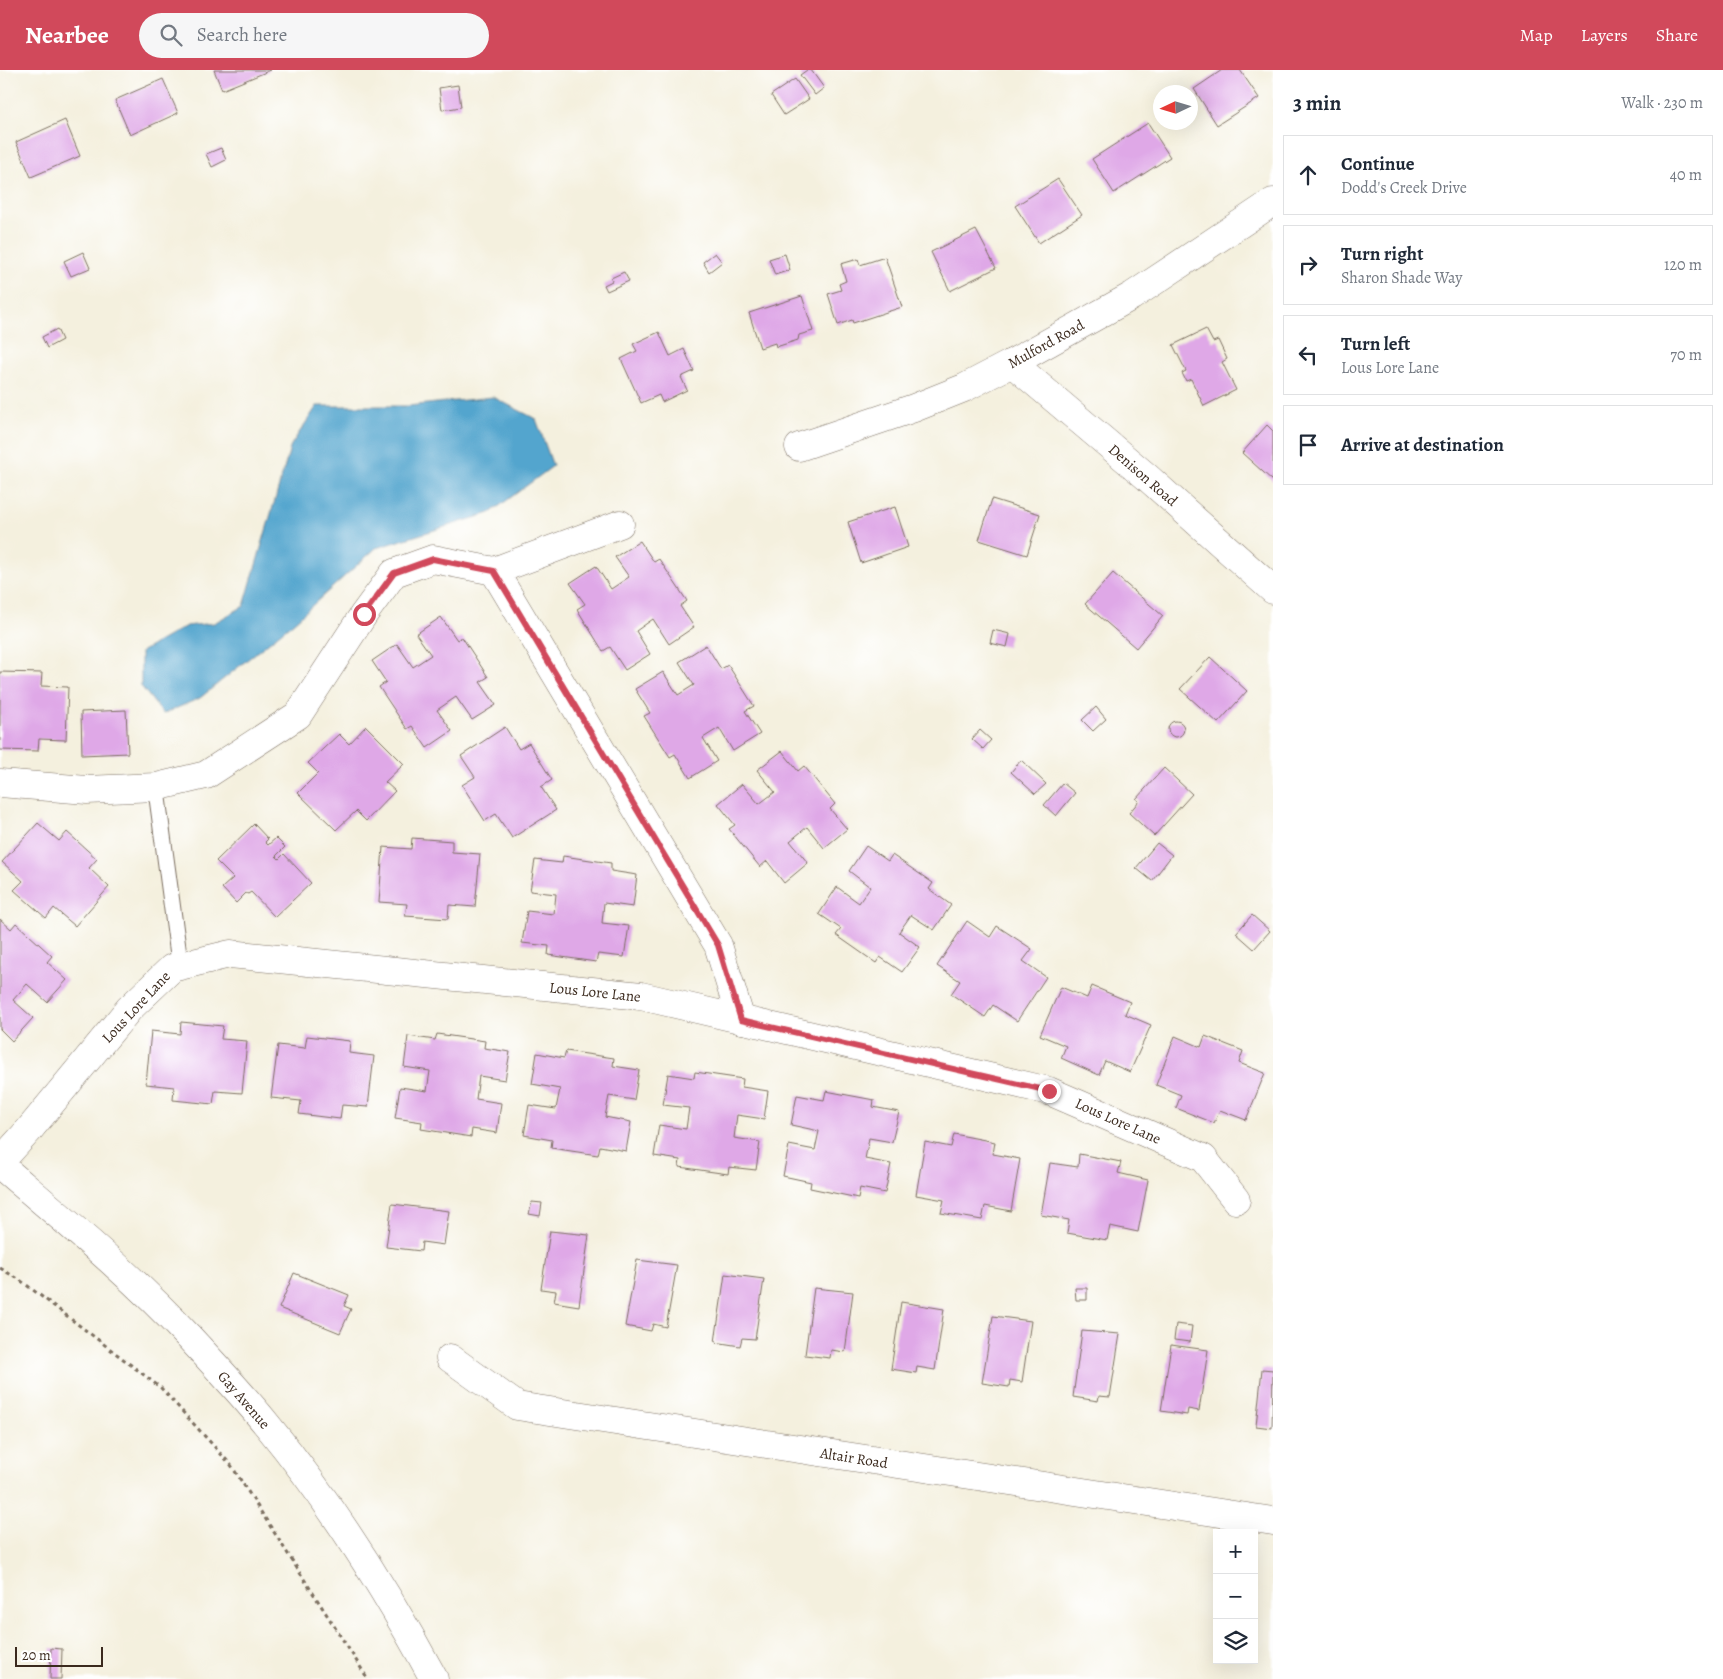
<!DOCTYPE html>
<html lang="en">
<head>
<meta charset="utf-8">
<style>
  :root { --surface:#fff; --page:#f6f6f7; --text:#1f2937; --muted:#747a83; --line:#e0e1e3; --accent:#d1495b }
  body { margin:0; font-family:Alegreya,serif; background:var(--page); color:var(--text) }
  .controls { position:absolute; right:15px; bottom:15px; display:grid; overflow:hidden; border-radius:0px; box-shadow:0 5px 20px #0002 }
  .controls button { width:45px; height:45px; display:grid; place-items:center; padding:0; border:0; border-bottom:1px solid var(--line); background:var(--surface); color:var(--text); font:25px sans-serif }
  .compass { position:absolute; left:1153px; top:15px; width:45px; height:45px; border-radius:50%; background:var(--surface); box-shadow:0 5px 20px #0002; rotate:266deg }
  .scale { position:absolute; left:15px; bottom:12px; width:88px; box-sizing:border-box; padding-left:5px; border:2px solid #3b2a1e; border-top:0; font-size:14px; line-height:18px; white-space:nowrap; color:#3b2a1e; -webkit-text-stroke:4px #fff; paint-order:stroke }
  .stop { position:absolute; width:15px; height:15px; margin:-11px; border:4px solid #d1495b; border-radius:50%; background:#fff }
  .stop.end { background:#d1495b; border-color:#fff; box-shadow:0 1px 5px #0008 }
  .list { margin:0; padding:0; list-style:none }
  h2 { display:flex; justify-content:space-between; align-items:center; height:65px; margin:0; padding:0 20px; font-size:21px }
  h2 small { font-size:16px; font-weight:400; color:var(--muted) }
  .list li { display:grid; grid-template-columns:32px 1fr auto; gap:15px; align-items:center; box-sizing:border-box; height:80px; margin:0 10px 10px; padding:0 10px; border:1px solid var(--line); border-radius:0px }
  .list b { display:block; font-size:19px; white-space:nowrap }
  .list p { margin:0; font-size:16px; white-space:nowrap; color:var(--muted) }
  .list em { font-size:16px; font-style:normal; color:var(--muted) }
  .icon { flex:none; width:28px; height:28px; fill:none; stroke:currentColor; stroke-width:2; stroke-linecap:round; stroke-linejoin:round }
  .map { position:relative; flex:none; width:1273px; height:1609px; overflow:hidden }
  header { display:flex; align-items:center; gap:30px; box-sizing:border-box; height:70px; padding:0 25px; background:var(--accent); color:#fff }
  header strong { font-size:24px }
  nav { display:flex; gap:28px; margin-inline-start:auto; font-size:18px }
  .search { width:350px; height:45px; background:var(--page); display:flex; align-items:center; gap:12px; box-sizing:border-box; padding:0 18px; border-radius:28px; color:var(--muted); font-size:19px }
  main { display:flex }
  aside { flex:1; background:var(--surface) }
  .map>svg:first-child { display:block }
</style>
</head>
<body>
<header>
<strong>Nearbee</strong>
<div class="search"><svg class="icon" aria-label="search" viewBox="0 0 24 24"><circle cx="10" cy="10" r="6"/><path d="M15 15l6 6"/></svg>Search here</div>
<nav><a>Map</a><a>Layers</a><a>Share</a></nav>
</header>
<main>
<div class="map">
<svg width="1273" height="1609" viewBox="0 0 1273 1609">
  <rect width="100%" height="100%" fill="#fff"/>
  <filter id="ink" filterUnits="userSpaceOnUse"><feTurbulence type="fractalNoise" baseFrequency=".02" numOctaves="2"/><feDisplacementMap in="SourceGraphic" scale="10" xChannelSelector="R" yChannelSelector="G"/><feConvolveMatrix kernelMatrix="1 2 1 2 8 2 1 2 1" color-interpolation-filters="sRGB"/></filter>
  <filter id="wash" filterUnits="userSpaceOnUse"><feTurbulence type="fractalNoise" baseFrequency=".0096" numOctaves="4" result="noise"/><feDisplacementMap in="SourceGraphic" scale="20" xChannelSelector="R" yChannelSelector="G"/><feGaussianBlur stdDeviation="1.12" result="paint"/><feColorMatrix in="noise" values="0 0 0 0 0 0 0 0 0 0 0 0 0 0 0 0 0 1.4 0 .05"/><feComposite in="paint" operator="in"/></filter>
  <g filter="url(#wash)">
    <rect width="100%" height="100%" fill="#f4f0de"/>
    <path fill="#53a5ce" stroke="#476876" d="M 493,327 L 536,349 L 553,396 L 490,443 L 376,478 L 294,552 L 200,628 L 163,644 L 141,616 L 141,582 L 186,556 L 214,553 L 244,536 L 291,375 L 317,336 L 408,336 Z"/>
    <g id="blocks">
      <g fill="#dfa8e7">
        <path d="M 214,0 L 271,0 L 222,20 Z"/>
        <path d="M 807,0 L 811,0 L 824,18 L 815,25 L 800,5 Z"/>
        <path d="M 1222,0 L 1240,0 L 1259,28 L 1217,55 L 1194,19 Z"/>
        <path d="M 163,9 L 178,43 L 130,65 L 115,30 Z"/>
        <path d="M 795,9 L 809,29 L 784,45 L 771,25 Z"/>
        <path d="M 458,15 L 461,37 L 442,40 L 439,18 Z"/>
        <path d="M 65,50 L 80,86 L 31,107 L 16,72 Z"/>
        <path d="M 1148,53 L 1170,87 L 1114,123 L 1092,89 Z"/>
        <path d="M 221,78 L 226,90 L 212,97 L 206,84 Z"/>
        <path d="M 1058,109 L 1082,145 L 1039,173 L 1015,136 Z"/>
        <path d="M 976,160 L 996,198 L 950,221 L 931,182 Z"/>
        <path d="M 83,182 L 90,198 L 71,206 L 64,191 Z"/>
        <path d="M 715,183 L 722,192 L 709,202 L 703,192 Z"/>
        <path d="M 785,184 L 790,200 L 775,205 L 769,189 Z"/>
        <path d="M 885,187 L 902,237 L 853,253 L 852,250 L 838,255 L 828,224 L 841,220 L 839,214 L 846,211 L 841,194 L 858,189 L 860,195 Z"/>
        <path d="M 624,202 L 629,211 L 607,221 L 604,215 L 612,211 L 611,208 Z"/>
        <path d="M 802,226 L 813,261 L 799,265 L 798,270 L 776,277 L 775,273 L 760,278 L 749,243 Z"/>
        <path d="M 57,259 L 62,270 L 47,278 L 42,267 Z"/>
        <path d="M 1206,259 L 1213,272 L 1218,270 L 1227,289 L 1222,292 L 1236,320 L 1204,336 L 1191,309 L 1186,311 L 1182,303 L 1186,301 L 1173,275 Z"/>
        <path d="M 659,262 L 670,286 L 684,279 L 694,301 L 681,307 L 687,320 L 662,332 L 659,325 L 641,333 L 621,289 L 637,281 L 633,274 Z"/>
        <path d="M 1267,355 L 1273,361 L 1273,411 L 1242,383 Z"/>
        <path d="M 992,429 L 1040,444 L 1027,485 L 979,470 Z"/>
        <path d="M 895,437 L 908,477 L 861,493 L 848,452 Z"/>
        <path d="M 640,471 L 654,492 L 659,489 L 687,531 L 680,536 L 694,557 L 669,574 L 653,549 L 636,561 L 650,584 L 625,600 L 610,577 L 603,581 L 577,539 L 585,534 L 570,513 L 596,496 L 611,519 L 629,507 L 615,487 Z"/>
        <path d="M 1113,503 L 1163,546 L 1136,578 L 1085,534 Z"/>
        <path d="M 441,547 L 457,570 L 462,567 L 488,607 L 480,612 L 496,635 L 472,650 L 456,627 L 437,640 L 452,661 L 427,678 L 412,656 L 407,659 L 379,617 L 386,612 L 372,591 L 397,574 L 413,597 L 431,585 L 416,564 Z"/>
        <path d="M 993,560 L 1010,564 L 1007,577 L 990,573 Z"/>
        <path d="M 706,575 L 721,599 L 728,595 L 754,636 L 745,641 L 760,664 L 733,681 L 719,658 L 703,668 L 717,691 L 690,708 L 675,684 L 670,687 L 644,646 L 650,643 L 635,619 L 663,602 L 678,625 L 694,615 L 679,592 Z"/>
        <path d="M 1210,587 L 1247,621 L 1218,653 L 1180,619 Z"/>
        <path d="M 0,602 L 42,603 L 41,616 L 68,617 L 66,670 L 39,669 L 38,681 L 0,680 Z"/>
        <path d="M 1096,637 L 1106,649 L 1093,661 L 1082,650 Z"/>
        <path d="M 126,640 L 128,683 L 82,685 L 81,642 Z"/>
        <circle cx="1176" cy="659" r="8"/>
        <path d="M 366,656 L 404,694 L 385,712 L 395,721 L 366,751 L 356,741 L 336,760 L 298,723 L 318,703 L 308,693 L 339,664 L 349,674 Z"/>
        <path d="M 505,657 L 519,679 L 529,673 L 552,710 L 541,717 L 556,740 L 512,768 L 496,744 L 485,751 L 462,715 L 475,707 L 461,686 Z"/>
        <path d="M 980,660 L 991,670 L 983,679 L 972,669 Z"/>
        <path d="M 782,681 L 798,701 L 804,696 L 835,734 L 830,739 L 847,759 L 824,778 L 807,757 L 790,771 L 808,793 L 784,813 L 767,791 L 760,797 L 729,759 L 735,755 L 718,734 L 742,714 L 759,734 L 775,722 L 757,700 Z"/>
        <path d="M 1021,690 L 1046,714 L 1035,724 L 1011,702 Z"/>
        <path d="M 1164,698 L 1192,724 L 1154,766 L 1129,743 L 1139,731 L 1136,729 Z"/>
        <path d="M 1063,713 L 1075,723 L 1056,746 L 1044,735 Z"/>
        <path d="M 38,753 L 59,771 L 67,762 L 97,789 L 89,798 L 109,817 L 75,856 L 54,838 L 46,848 L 14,820 L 23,811 L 2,792 Z"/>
        <path d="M 254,754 L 268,769 L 265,772 L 268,775 L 276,768 L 285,777 L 276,786 L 279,789 L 284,784 L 311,813 L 275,847 L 251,822 L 248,824 L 246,823 L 236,833 L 222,818 L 233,808 L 216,791 Z"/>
        <path d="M 412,768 L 452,771 L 452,782 L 480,784 L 475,837 L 449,835 L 448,849 L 405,846 L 407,834 L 379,832 L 383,777 L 411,779 Z"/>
        <path d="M 1157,773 L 1172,785 L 1152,811 L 1136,798 Z"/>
        <path d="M 866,776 L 888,791 L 892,785 L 933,813 L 929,819 L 951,835 L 934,860 L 911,845 L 899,862 L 920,877 L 902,902 L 880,887 L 876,893 L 836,865 L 841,859 L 819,844 L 837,817 L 859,833 L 870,817 L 849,801 Z"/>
        <path d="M 563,786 L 611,793 L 611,801 L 637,805 L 633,837 L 604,833 L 602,853 L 629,856 L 624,887 L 598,884 L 596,892 L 548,885 L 549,876 L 522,873 L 527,841 L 554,844 L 556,824 L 530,821 L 535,790 L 562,793 Z"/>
        <path d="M 1252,845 L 1270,861 L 1254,879 L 1236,863 Z"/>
        <path d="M 0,849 L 11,859 L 16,853 L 52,886 L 47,892 L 67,910 L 47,932 L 27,914 L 13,930 L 33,948 L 12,971 L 0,959 Z"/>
        <path d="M 967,851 L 990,867 L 997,856 L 1032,879 L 1023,891 L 1046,907 L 1017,951 L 993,935 L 985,947 L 951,924 L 960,911 L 937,896 Z"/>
        <path d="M 1092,916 L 1130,932 L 1125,944 L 1151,955 L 1130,1002 L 1105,991 L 1099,1005 L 1061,988 L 1066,976 L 1040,965 L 1061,917 L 1087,928 Z"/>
        <path d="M 181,952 L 223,956 L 221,969 L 247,971 L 242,1023 L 215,1021 L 213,1034 L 173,1030 L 174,1017 L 146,1014 L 151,961 L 180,964 Z"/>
        <path d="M 437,964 L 485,971 L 484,978 L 510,982 L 505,1010 L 479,1006 L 476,1029 L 501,1033 L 497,1063 L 472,1059 L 471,1067 L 421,1059 L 422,1052 L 395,1048 L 400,1017 L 427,1021 L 430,1001 L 404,997 L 408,966 L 435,970 Z"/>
        <path d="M 307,966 L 350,971 L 349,983 L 374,986 L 368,1037 L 342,1035 L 340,1049 L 299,1044 L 301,1031 L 271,1028 L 278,975 L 305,978 Z"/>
        <path d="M 1175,966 L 1201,977 L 1205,966 L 1243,981 L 1239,993 L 1265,1003 L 1246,1050 L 1220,1040 L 1214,1053 L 1176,1038 L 1181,1025 L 1156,1015 Z"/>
        <path d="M 566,981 L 614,988 L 613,996 L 639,1000 L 634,1030 L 609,1026 L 605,1047 L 631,1052 L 626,1081 L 600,1076 L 598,1085 L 551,1078 L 552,1070 L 524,1065 L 529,1035 L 556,1039 L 560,1019 L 532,1014 L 537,983 L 564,988 Z"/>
        <path d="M 695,1002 L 743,1009 L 742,1017 L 768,1021 L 764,1049 L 737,1045 L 734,1068 L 760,1072 L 756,1100 L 729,1097 L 728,1104 L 679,1097 L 680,1090 L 654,1086 L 659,1055 L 686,1059 L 689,1038 L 663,1035 L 668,1004 L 694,1008 Z"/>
        <path d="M 826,1021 L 874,1030 L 873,1037 L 899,1042 L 892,1072 L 869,1068 L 865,1089 L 891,1094 L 885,1123 L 860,1118 L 858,1128 L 810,1118 L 811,1112 L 783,1106 L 789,1075 L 815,1080 L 819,1061 L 791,1055 L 797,1025 L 824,1030 Z"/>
        <path d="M 954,1064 L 995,1072 L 993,1084 L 1020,1089 L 1011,1141 L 985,1136 L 982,1150 L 941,1143 L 944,1130 L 916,1125 L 925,1072 L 951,1077 Z"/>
        <path d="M 1079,1084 L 1121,1092 L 1118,1103 L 1148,1110 L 1138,1162 L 1110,1156 L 1107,1170 L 1067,1163 L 1069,1150 L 1041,1145 L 1050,1093 L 1078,1097 Z"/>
        <path d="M 532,1132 L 542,1133 L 540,1146 L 529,1144 Z"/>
        <path d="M 392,1134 L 449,1141 L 444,1175 L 422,1172 L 421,1181 L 386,1177 Z"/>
        <path d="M 550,1161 L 589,1165 L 579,1236 L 554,1232 L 556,1221 L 541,1219 Z"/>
        <path d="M 637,1190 L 677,1195 L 666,1257 L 653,1254 L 651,1261 L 625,1256 Z"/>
        <path d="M 294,1203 L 349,1225 L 344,1236 L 351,1239 L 340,1263 L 279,1238 Z"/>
        <path d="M 725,1204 L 764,1209 L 755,1269 L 742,1268 L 740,1276 L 715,1272 Z"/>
        <path d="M 814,1218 L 853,1222 L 845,1282 L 831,1280 L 830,1288 L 805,1285 Z"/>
        <path d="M 1075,1218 L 1087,1218 L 1087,1230 L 1076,1230 Z"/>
        <path d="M 901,1232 L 944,1239 L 935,1300 L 917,1297 L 916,1303 L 891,1299 Z"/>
        <path d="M 993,1246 L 1031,1251 L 1022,1312 L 1010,1310 L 1009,1317 L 982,1313 Z"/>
        <path d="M 1176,1254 L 1192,1256 L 1190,1272 L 1174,1270 Z"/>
        <path d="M 1082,1261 L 1120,1264 L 1110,1327 L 1099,1326 L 1098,1331 L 1073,1327 Z"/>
        <path d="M 1171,1275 L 1208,1280 L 1199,1341 L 1188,1339 L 1187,1345 L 1161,1341 Z"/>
        <path d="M 1262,1299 L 1273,1300 L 1272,1358 L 1256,1356 Z"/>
        <path d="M 51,1578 L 62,1579 L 61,1609 L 50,1609 Z"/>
      </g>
    </g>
  </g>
  <g filter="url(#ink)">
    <use href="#blocks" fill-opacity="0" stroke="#7c6f61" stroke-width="1"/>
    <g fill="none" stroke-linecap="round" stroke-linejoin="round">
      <g stroke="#7c6f61" stroke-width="18">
        <path id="service" d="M 156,717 L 180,896"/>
      </g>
      <g stroke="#7c6f61" stroke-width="29">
        <g id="minor">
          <path d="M 1012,293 L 1147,407 L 1273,520"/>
          <path d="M 799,377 L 914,338 L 964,318 L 1012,293 L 1132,226 L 1273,132"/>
          <path d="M 494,501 L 718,875 L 741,950"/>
          <path d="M 0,713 L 87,720 L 156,717 L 206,705 L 298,645 L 364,544 L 394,503 L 433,489 L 494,501 L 620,454"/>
          <path d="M 0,1092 L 29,1060 L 129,939 L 172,898 L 230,884 L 641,926 L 1049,1021 L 1203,1088 L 1236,1130"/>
          <path d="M 450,1288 L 517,1336 L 1273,1451"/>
        </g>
      </g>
      <g stroke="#7c6f61" stroke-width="29">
        <path id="tertiary" d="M 0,1095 C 64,1150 130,1204 188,1266 C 215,1295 243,1325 268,1356 C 332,1434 386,1520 434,1609"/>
      </g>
      <path stroke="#7c6f61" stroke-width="3" stroke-dasharray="4 4" stroke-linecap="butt" d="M 0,1198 L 20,1210 L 161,1318 L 231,1395 L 368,1609"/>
      <use href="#service" stroke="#fff" stroke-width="16"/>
      <use href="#minor" stroke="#fff" stroke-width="28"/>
      <use href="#tertiary" stroke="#fff" stroke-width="28"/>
    </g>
  </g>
  <g fill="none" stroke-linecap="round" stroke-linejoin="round" filter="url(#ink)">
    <path stroke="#d1495b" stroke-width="6" d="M 364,544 L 394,503 L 433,489 L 494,501 L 718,875 L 741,950 L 1049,1021"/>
  </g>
  <g text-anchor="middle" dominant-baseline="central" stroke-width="4" stroke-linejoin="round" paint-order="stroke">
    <g font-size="15" fill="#3b2a1e" stroke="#fff">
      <text transform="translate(1046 274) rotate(-29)">Mulford Road</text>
      <text transform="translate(1143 405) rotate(41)">Denison Road</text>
      <text transform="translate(595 922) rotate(6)">Lous Lore Lane</text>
      <text transform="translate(136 937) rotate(-47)">Lous Lore Lane</text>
      <text transform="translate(1118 1051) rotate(24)">Lous Lore Lane</text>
      <text transform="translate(244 1330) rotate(49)">Gay Avenue</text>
      <text transform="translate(854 1388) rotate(9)">Altair Road</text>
    </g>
  </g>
</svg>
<div class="controls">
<button>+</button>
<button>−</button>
<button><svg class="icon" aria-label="layers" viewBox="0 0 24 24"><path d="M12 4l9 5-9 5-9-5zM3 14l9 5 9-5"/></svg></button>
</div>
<svg class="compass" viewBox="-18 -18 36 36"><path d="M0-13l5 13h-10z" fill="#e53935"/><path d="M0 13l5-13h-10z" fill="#747a83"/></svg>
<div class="scale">20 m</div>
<div class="stop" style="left:364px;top:544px"></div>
<div class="stop end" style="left:1049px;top:1021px"></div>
</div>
<aside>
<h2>3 min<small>Walk · 230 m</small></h2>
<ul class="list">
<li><svg class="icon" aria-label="ahead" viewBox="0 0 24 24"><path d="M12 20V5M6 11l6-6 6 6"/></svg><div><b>Continue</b><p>Dodd's Creek Drive</p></div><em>40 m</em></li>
<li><svg class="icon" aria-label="right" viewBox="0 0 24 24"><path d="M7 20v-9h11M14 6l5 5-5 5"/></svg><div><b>Turn right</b><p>Sharon Shade Way</p></div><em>120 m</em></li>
<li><svg class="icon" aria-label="left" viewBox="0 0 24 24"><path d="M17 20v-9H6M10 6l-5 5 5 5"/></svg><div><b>Turn left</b><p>Lous Lore Lane</p></div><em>70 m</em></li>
<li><svg class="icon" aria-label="arrive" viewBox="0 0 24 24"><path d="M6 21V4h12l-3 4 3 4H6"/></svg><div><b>Arrive at destination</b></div></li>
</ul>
</aside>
</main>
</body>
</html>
